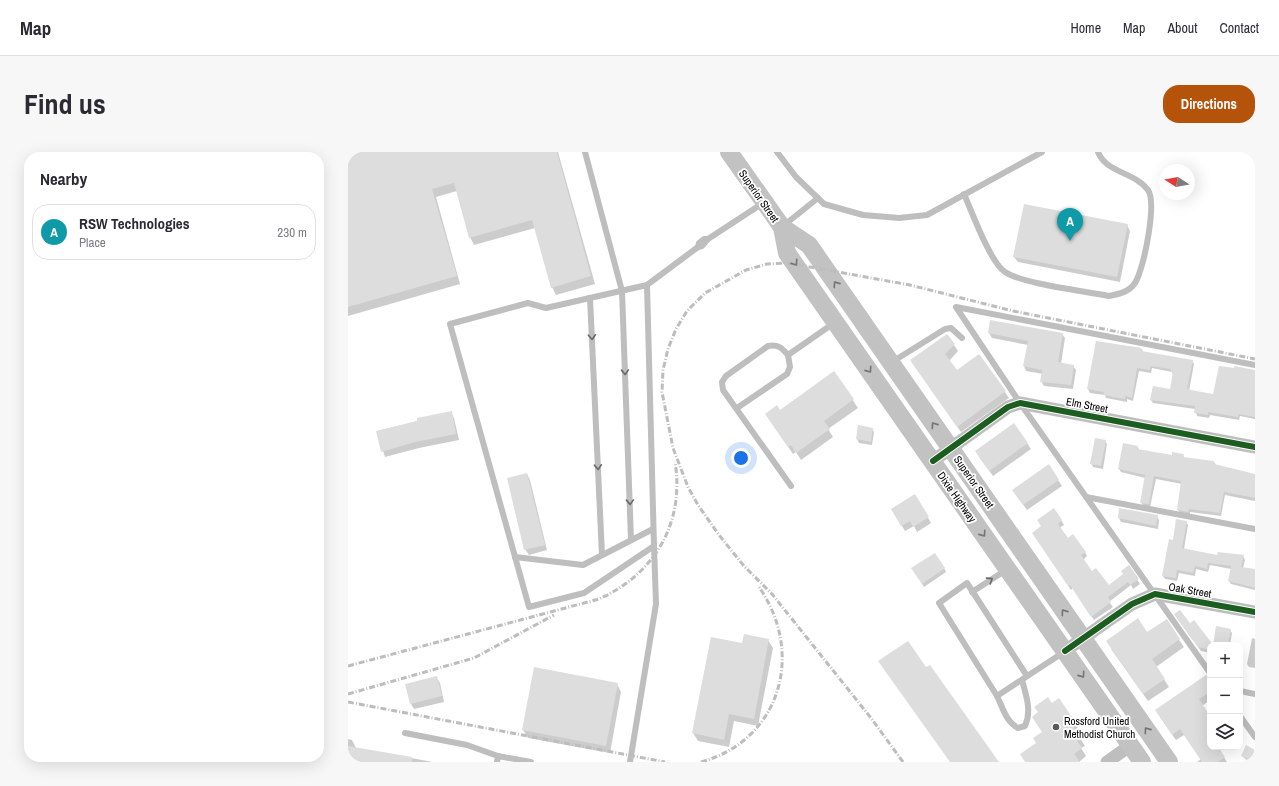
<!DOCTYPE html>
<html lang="en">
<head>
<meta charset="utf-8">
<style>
  :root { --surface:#fff; --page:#f7f7f7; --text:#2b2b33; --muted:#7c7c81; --line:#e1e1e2; --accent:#b45309 }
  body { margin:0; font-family:"Archivo Narrow",sans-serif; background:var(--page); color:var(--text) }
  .controls { position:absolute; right:12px; bottom:12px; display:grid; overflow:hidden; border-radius:8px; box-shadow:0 4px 16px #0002 }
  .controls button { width:36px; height:36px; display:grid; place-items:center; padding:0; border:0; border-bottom:1px solid var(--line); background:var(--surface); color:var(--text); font:20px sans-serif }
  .compass { position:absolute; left:811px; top:12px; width:36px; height:36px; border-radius:50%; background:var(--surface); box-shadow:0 4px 16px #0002; rotate:281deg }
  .you { position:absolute; left:393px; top:306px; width:14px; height:14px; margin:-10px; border:3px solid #fff; border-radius:50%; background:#1a73e8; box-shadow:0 0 0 6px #1a73e833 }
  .badge { display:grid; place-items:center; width:26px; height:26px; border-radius:50%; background:var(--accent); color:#fff; font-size:13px; font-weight:700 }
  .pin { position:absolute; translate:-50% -33px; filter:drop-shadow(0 1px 2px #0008) }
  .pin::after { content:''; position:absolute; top:21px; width:14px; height:12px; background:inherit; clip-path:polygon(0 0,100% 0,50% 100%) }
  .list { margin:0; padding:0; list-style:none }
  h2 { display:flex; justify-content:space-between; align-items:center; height:52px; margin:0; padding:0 16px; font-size:17px }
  h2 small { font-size:13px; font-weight:400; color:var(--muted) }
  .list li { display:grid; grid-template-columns:26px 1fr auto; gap:12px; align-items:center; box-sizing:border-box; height:56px; margin:0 8px 8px; padding:0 8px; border:1px solid var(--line); border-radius:16px }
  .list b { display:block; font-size:15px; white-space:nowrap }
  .list p { margin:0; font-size:13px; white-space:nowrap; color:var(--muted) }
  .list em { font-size:13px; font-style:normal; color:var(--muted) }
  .icon { flex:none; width:22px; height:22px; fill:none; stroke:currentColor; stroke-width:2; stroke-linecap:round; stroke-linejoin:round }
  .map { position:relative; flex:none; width:907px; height:610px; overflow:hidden; border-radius:16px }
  header { display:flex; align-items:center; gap:24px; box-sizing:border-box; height:56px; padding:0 20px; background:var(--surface); border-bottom:1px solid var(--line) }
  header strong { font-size:19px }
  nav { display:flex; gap:22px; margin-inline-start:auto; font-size:14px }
  .intro { display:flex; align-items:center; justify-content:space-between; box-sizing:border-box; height:96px; padding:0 24px }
  h1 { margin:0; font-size:28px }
  .button { padding:10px 18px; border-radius:16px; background:var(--accent); color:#fff; font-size:14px; font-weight:700 }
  main { display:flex; gap:24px; padding:0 24px }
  aside { flex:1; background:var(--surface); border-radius:16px; box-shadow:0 4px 16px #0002 }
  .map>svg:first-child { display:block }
</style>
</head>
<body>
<header>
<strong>Map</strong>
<nav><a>Home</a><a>Map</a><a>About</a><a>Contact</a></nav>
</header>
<div class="intro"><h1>Find us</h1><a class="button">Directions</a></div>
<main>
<aside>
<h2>Nearby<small></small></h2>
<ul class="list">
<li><span class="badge" style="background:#0f9aa8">A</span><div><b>RSW Technologies</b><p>Place</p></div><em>230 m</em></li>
</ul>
</aside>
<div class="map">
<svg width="907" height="610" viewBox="0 0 907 610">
  <rect width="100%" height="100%" fill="#fff"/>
  <g fill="#0003">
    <path d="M 0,0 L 210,0 L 247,132 L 208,143 L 204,135 L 187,76 L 126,93 L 122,85 L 109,39 L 88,45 L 112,132 L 0,164 Z"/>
    <path d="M 779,73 L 782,79 L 772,130 L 670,110 L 666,105 Z"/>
    <path d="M 643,169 L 714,182 L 717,186 L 713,212 L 725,214 L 728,218 L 725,237 L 696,234 L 693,229 L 695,222 L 678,219 L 676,214 L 680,193 L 644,186 L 641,181 Z"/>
    <path d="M 749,190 L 793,196 L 795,200 L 844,209 L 846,212 L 841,239 L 866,243 L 907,219 L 907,267 L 892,264 L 891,268 L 862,263 L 861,266 L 849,264 L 847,257 L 805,251 L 803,248 L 805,235 L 823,238 L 825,223 L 824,220 L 804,216 L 803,221 L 791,219 L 785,249 L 779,247 L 779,250 L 758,246 L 757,243 L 742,241 L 740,237 Z"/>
    <path d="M 606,193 L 610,199 L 601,209 L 609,219 L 631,203 L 661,246 L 613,280 L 563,209 Z"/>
    <path d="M 486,221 L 510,256 L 480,277 L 485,285 L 453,308 L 448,300 L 445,302 L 423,270 L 432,259 Z"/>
    <path d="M 103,260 L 106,266 L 111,288 L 71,296 L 37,305 L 29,280 Z"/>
    <path d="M 666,272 L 683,297 L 645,324 L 631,305 Z"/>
    <path d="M 524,277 L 526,280 L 524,293 L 511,291 L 509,287 Z"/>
    <path d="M 757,289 L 759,292 L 755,317 L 745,315 L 743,311 Z"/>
    <path d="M 789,294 L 791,298 L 824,304 L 835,303 L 837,307 L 866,310 L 868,313 L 907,323 L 907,349 L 877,343 L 873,364 L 842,360 L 842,363 L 832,361 L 830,358 L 834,332 L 808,327 L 802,355 L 795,354 L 793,350 L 797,326 L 773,320 L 771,317 Z"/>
    <path d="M 179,322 L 182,328 L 199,398 L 181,403 L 177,397 Z"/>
    <path d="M 710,328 L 714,334 L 679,358 L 669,344 Z"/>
    <path d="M 567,343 L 583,371 L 569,380 L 566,374 L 557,379 L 544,357 Z"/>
    <path d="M 706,357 L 716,373 L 711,376 L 720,388 L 737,400 L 739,404 L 735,408 L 744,420 L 760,434 L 776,423 L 780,415 L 792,432 L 785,437 L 783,433 L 761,450 L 765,455 L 746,468 L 725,436 L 723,438 L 688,385 Z"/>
    <path d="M 809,364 L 811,368 L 810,377 L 773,370 L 771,366 Z"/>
    <path d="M 838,370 L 840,373 L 836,397 L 870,404 L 895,404 L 897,408 L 895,416 L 907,418 L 907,438 L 883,432 L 881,429 L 883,417 L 862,413 L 860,420 L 848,417 L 847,424 L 831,421 L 829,429 L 817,427 L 815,424 L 826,389 Z"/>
    <path d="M 596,416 L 598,420 L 576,435 L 567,420 Z"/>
    <path d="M 829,466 L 842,473 L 846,470 L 864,493 L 862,493 L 862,501 L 853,499 Z"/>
    <path d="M 818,469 L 836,495 L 808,515 L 821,535 L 800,549 L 763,497 L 799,482 Z"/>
    <path d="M 882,478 L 884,481 L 882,493 L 866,493 Z"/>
    <path d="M 363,486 L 395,493 L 420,488 L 425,496 L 410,574 L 386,569 L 381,595 L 350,589 L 345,581 Z"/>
    <path d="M 904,486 L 907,487 L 907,516 L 901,515 L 899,512 Z"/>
    <path d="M 187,517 L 269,532 L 273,540 L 262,601 L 180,586 L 175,578 Z"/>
    <path d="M 88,525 L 92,531 L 96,550 L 66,557 L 63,552 Z"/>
    <path d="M 862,530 L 862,548 L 854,554 L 862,566 L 862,595 L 877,595 L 872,599 L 879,610 L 849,610 L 853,607 L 836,583 L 828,588 L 812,565 Z"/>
    <path d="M 710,547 L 730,576 L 727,578 L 737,594 L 733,596 L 738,604 L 731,610 L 678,610 L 695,580 L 704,552 Z"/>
    <path d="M 0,587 L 4,588 L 8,596 L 85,610 L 0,610 Z"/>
    <path d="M 907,599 L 907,610 L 901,610 L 894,604 Z"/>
  </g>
  <g fill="#ddd">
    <path d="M 0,0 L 209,0 L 243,124 L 203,136 L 184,68 L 121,86 L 106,31 L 84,37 L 109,124 L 0,155 Z"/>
    <path d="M 676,52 L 780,72 L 769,125 L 665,105 Z"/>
    <path d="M 642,168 L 715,181 L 710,210 L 726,213 L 723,233 L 692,230 L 694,218 L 675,214 L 680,189 L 640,181 Z"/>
    <path d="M 599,182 L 607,192 L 597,202 L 609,218 L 631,202 L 658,239 L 609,275 L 562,208 Z"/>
    <path d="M 748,189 L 793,196 L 793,199 L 845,208 L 839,236 L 843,238 L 865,242 L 871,214 L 886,216 L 886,214 L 907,218 L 907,265 L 890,262 L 890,265 L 860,260 L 860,263 L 846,261 L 847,254 L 802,248 L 805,234 L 822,237 L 825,220 L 822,219 L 823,217 L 802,214 L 802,218 L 789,216 L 784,246 L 777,244 L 777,247 L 755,243 L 756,240 L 739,237 Z"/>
    <path d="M 486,219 L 506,247 L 476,269 L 482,277 L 448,301 L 443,293 L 440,295 L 417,262 L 429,253 L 432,258 Z"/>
    <path d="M 104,259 L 108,282 L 67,290 L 33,300 L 28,279 L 69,269 L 69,266 Z"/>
    <path d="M 666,271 L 680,291 L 641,319 L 627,299 Z"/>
    <path d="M 510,273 L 525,276 L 523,290 L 508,287 Z"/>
    <path d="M 747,286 L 758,288 L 753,314 L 742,312 Z"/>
    <path d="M 775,291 L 790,294 L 789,297 L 824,303 L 824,300 L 836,302 L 835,305 L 866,309 L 866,312 L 907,322 L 907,346 L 876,340 L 872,361 L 841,357 L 840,360 L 829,358 L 833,329 L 806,324 L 801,352 L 792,351 L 797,323 L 770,317 Z"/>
    <path d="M 701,312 L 711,328 L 675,353 L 664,338 Z"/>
    <path d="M 179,321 L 197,393 L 176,398 L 159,326 Z"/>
    <path d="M 567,342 L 581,365 L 565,375 L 562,369 L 553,374 L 543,357 Z"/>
    <path d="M 706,356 L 714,368 L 710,372 L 720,386 L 725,382 L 738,400 L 733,403 L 744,419 L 748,416 L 761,433 L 775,422 L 773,419 L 781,413 L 791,427 L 782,433 L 780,430 L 760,445 L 763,450 L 743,465 L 722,433 L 720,434 L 684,381 L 693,374 L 689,368 Z"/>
    <path d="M 771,356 L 810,363 L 808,374 L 770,366 Z"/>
    <path d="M 828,367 L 839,369 L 834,396 L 869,403 L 870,400 L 896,403 L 893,415 L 907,417 L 907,436 L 880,429 L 883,414 L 860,411 L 859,417 L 847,414 L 845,421 L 829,418 L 828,426 L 814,424 L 821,387 L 825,388 Z"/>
    <path d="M 587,401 L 597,416 L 574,432 L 563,416 Z"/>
    <path d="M 832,458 L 842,471 L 846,468 L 863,490 L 861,498 L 850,495 L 840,482 L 826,462 Z"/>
    <path d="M 790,466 L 799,480 L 819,467 L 832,487 L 804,507 L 817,527 L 795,542 L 758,489 Z"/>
    <path d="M 868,474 L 883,477 L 880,493 L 865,493 Z"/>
    <path d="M 396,482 L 421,487 L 406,567 L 381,562 L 376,588 L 344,581 L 363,485 L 394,491 Z"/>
    <path d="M 560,489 L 578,515 L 582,513 L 651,610 L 602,610 L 530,509 Z"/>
    <path d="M 186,515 L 270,531 L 258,594 L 174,578 Z"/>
    <path d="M 858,523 L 862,525 L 862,540 L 851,547 L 862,564 L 862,595 L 870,595 L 877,605 L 870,610 L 854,610 L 832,577 L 824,583 L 807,558 Z"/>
    <path d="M 89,524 L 94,544 L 62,552 L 57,532 Z"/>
    <path d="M 700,545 L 704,551 L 711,546 L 726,568 L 723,571 L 733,586 L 729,589 L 734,596 L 726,602 L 732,610 L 677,610 L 672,602 L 688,591 L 685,586 L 694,580 L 684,565 L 690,560 L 686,555 Z"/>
    <path d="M 898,593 L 907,598 L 907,610 L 893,604 Z"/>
    <path d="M 0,594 L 64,605 L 64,610 L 0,610 Z"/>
  </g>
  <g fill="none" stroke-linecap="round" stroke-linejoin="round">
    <g stroke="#bebebe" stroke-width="6">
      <path d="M 237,0 L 274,139 L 283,388"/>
      <path d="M 429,0 L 448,25 L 476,52 L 515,63 L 551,66 L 579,63 L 694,0"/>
      <path d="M 616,42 C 624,60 642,110 657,120 C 675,132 737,139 761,144 C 771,142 781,140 787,131 C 796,117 809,51 800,38 C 787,20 758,21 750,0"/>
      <path d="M 435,74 L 470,46"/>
      <path d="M 350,95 L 351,91 L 356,87 L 360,87"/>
      <path d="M 299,133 L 306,394 L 236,441 L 181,455 L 102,172 L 180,151 L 198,156 L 299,133 L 350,95 L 354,94 L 360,87 L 415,51"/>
      <path d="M 242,146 L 254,403"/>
      <path d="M 544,210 L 597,177 L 603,176 L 614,186"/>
      <path d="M 389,256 L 439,222 L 442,215 L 440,203"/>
      <path d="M 443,334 L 375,238 L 374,230 L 378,224 L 420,194 C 430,192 434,196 440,203 L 486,171"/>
      <path d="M 738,345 L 907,377"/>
      <path d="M 167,405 L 235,413 L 305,377"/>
      <path d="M 624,440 L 658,418"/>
      <path d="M 862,521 L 672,251 L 608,155 L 907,213"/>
      <path d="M 679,524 L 619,431 L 591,451 L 649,544 L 716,500"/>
      <path d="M 892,539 L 907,542"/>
      <path d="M 649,544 C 655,556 658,570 670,576 L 677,574 C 684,559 678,543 674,528"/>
      <path d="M 892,564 L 907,585"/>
      <path d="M 57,581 L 119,593 L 150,604"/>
      <path d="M 149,610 L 150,604 L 183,610"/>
      <path d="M 282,610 L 308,452 L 306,394"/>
    </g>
    <g stroke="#bebebe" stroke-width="13">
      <path d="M 585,309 L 660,255 L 672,251 L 907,295"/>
      <path d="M 717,499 L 784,452 L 807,442 L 907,460"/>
      <path d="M 759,610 L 783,593"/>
    </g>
    <g stroke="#c2c2c2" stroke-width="18">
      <path d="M 381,0 L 434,75 L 461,93 L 821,610"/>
      <path d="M 434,75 L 439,101 L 794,610"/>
    </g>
    <g stroke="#bdbdbd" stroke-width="3" stroke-dasharray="6 2 1 2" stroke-linecap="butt">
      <path d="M 0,514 L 251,447 C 307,422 337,370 327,310"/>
      <path d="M 0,542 L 126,506 L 206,463"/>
      <path d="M 0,550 L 317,610"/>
      <path d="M 353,610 C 433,588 457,501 411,435"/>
      <path d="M 555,610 L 523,566 L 424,442 L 396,414 L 371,383 L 350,353 L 340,335 L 325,296 L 314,240 L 315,218 L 320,197 L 328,177 L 339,159 L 357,141 L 398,118 L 419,112 L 440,111 L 562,133 L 665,159 L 907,207"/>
    </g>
    <g stroke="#fff" stroke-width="8">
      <g id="cycleway">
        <path d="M 585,309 L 660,255 L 672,251 L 907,295"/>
        <path d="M 717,499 L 784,452 L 807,442 L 907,460"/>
      </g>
    </g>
    <use href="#cycleway" stroke="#1b5e20" stroke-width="6"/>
  </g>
  <defs><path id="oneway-chevron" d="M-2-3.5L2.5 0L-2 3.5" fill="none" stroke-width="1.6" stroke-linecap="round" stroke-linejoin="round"/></defs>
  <g stroke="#747474">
    <use href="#oneway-chevron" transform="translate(447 111) rotate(55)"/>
    <use href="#oneway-chevron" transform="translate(488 132) rotate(-125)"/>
    <use href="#oneway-chevron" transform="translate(521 218) rotate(55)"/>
    <use href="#oneway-chevron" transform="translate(586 273) rotate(-125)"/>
    <use href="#oneway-chevron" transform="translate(635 382) rotate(55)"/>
    <use href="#oneway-chevron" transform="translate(716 460) rotate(-125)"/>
    <use href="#oneway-chevron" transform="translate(734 523) rotate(55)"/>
    <use href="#oneway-chevron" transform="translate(799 578) rotate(-125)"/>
  </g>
  <g stroke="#686868">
    <use href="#oneway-chevron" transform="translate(244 185) rotate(87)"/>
    <use href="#oneway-chevron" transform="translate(277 220) rotate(88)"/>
    <use href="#oneway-chevron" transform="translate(250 315) rotate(87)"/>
    <use href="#oneway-chevron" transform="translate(282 350) rotate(88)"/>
    <use href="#oneway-chevron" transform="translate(642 428) rotate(-33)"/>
  </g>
  <circle fill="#595959" stroke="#fff" stroke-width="1.5" cx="708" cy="575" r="4"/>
  <g text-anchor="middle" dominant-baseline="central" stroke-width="3.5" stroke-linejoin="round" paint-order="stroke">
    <g font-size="11" fill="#000" stroke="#fff">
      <text transform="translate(411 44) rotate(55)">Superior Street</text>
      <text transform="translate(739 253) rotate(11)">Elm Street</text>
      <text transform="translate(626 330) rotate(55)">Superior Street</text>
      <text transform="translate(609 345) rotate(55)">Dixie Highway</text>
      <text transform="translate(842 438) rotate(10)">Oak Street</text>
    </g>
    <g font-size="11" fill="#000" stroke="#fff" text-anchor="start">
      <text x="716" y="569">Rossford United<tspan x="716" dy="13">Methodist Church</tspan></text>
    </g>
  </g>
</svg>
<div class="controls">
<button>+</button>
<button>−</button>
<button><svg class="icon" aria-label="layers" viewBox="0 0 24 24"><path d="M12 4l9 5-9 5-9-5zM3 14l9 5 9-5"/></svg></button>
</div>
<svg class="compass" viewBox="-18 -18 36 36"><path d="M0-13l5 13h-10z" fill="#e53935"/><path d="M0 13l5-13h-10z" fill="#7c7c81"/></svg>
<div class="you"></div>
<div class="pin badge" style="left:722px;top:89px;background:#0f9aa8">A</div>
</div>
</main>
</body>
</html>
